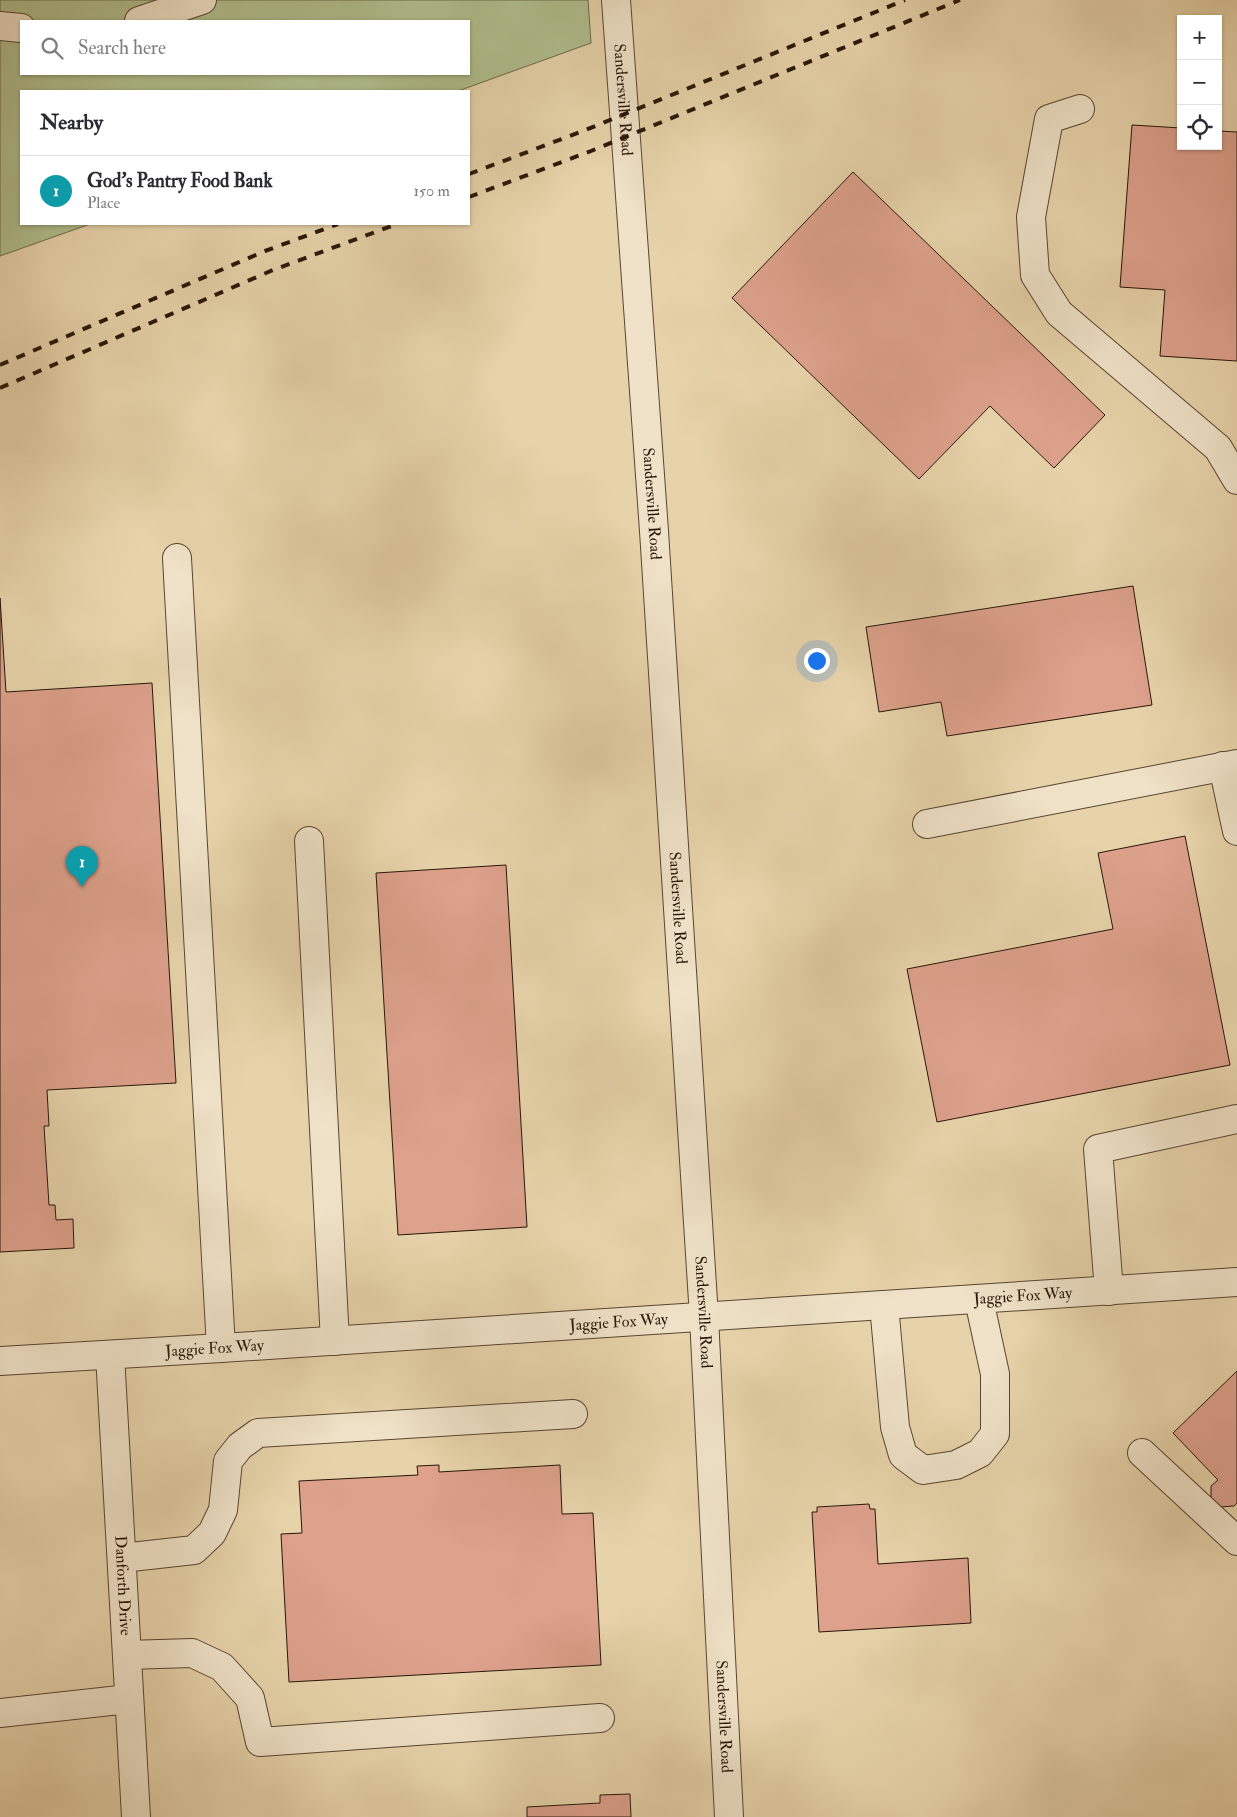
<!DOCTYPE html>
<html lang="en">
<head>
<meta charset="utf-8">
<style>
  :root { --surface:#fff; --page:#f2f2f3; --text:#2b2b33; --muted:#7c7c81; --line:#e1e1e2; --accent:#7c3aed }
  body { margin:0; font-family:"IM FELL Double Pica",serif; background:var(--page); color:var(--text) }
  .controls { position:absolute; right:15px; top:15px; display:grid; overflow:hidden; border-radius:0px; box-shadow:0 1px 4px #0004 }
  .controls button { width:45px; height:45px; display:grid; place-items:center; padding:0; border:0; border-bottom:1px solid var(--line); background:var(--surface); color:var(--text); font:25px sans-serif }
  .you { position:absolute; left:816px; top:660px; width:18px; height:18px; margin:-12px; border:4px solid #fff; border-radius:50%; background:#1a73e8; box-shadow:0 0 0 8px #1a73e833 }
  .badge { display:grid; place-items:center; width:32px; height:32px; border-radius:50%; background:var(--accent); color:#fff; font-size:16px; font-weight:700 }
  .pin { position:absolute; translate:-50% -41px; filter:drop-shadow(0 1px 2px #0008) }
  .pin::after { content:''; position:absolute; top:26px; width:18px; height:15px; background:inherit; clip-path:polygon(0 0,100% 0,50% 100%) }
  .list { margin:0; padding:0; list-style:none }
  h2 { display:flex; justify-content:space-between; align-items:center; height:65px; margin:0; padding:0 20px; font-size:21px }
  h2 small { font-size:16px; font-weight:400; color:var(--muted) }
  .list li { display:grid; grid-template-columns:32px 1fr auto; gap:15px; align-items:center; box-sizing:border-box; height:70px; padding:0 20px; border-top:1px solid var(--line) }
  .list b { display:block; font-size:19px; white-space:nowrap }
  .list p { margin:0; font-size:16px; white-space:nowrap; color:var(--muted) }
  .list em { font-size:16px; font-style:normal; color:var(--muted) }
  .icon { flex:none; width:28px; height:28px; fill:none; stroke:currentColor; stroke-width:2; stroke-linecap:round; stroke-linejoin:round }
  .map { position:relative; flex:none; width:1237px; height:1817px; overflow:hidden }
  .search { position:absolute; background:var(--surface); box-shadow:0 1px 4px #0004; left:20px; top:20px; width:450px; height:55px; display:flex; align-items:center; gap:12px; box-sizing:border-box; padding:0 18px; border-radius:0px; color:var(--muted); font-size:19px }
  .panel { position:absolute; background:var(--surface); box-shadow:0 1px 4px #0004; left:20px; top:90px; width:450px; height:135px; border-radius:0px }
  .map>svg:first-child { display:block }
</style>
</head>
<body>
<div class="map">
<svg width="1237" height="1817" viewBox="0 0 1237 1817">
  <rect width="100%" height="100%" fill="#e7d3aa"/>
  <filter id="stains"><feTurbulence type="fractalNoise" baseFrequency=".004" numOctaves="4"/><feColorMatrix values="0 0 0 0 .2 0 0 0 0 .09 0 0 0 0 .02 0 0 0 .5 -.17"/></filter>
  <radialGradient id="worn" r=".72"><stop offset=".6" stop-color="#630" stop-opacity="0"/><stop offset="1" stop-color="#630" stop-opacity=".3"/></radialGradient>
  <path fill="#b0be8d" stroke="#6c6a4a" fill-rule="evenodd" d="M 0,0 L 588,0 L 591,43 L 458,91 L 21,91 L 21,224 L 90,224 L 0,256 ZM 21,21 L 469,21 L 469,74 L 21,74 Z"/>
  <g fill="#dda18c" stroke="#281708">
    <path d="M 1132,125 L 1181,128 L 1181,146 L 1218,146 L 1218,131 L 1237,132 L 1237,361 L 1160,356 L 1165,290 L 1120,287 Z"/>
    <path d="M 853,172 L 1105,415 L 1054,468 L 990,406 L 919,479 L 732,298 Z"/>
    <path d="M 1133,586 L 1152,705 L 947,736 L 941,702 L 879,712 L 866,627 Z"/>
    <path d="M 0,598 L 6,692 L 152,683 L 176,1083 L 47,1090 L 49,1126 L 44,1126 L 49,1205 L 55,1205 L 56,1220 L 73,1219 L 74,1248 L 0,1252 Z"/>
    <path d="M 1185,836 L 1230,1065 L 937,1122 L 907,969 L 1113,929 L 1098,853 Z"/>
    <path d="M 506,865 L 527,1227 L 398,1235 L 376,873 Z"/>
    <path d="M 1237,1371 L 1237,1503 L 1234,1506 L 1220,1507 L 1211,1498 L 1211,1486 L 1218,1480 L 1173,1433 Z"/>
    <path d="M 439,1465 L 439,1472 L 560,1465 L 562,1514 L 593,1513 L 601,1665 L 289,1682 L 281,1534 L 302,1533 L 299,1481 L 418,1475 L 417,1466 Z"/>
    <path d="M 869,1504 L 870,1509 L 875,1509 L 878,1564 L 968,1558 L 971,1623 L 819,1632 L 812,1512 L 817,1512 L 817,1507 Z"/>
    <path d="M 630,1794 L 631,1817 L 527,1817 L 527,1807 L 600,1803 L 600,1795 Z"/>
  </g>
  <g fill="none" stroke-linecap="round" stroke-linejoin="round">
    <g stroke="#584630" stroke-width="30">
      <g id="minor">
        <path id="s1" d="M 616,0 L 654,531 L 704,1317 L 729,1817"/>
        <path d="M 139,21 L 202,0"/>
        <path d="M 0,26 L 21,28"/>
        <path d="M 1080,109 L 1049,119 L 1031,217 L 1035,275 L 1059,313 L 1218,448 L 1237,480"/>
        <path d="M 177,558 L 221,1348"/>
        <path d="M 1223,766 L 1237,831"/>
        <path d="M 927,824 L 1237,764"/>
        <path d="M 309,841 L 335,1341"/>
        <path d="M 1109,1291 L 1098,1149 L 1237,1119"/>
        <path d="M 884,1305 L 895,1427 L 903,1455 L 923,1470 L 956,1465 L 980,1453 L 995,1434 L 995,1374 L 979,1300"/>
        <path id="s2" d="M 110,1355 L 136,1817"/>
        <path id="s3" d="M 0,1361 L 221,1348 L 1237,1282"/>
        <path d="M 1142,1453 L 1237,1541"/>
        <path d="M 122,1558 L 194,1550 L 212,1533 L 223,1510 L 228,1461 L 240,1446 L 258,1433 L 573,1414"/>
        <path d="M 127,1655 L 192,1653 L 222,1667 L 250,1698 L 260,1742 L 600,1718"/>
        <path d="M 0,1713 L 129,1699"/>
      </g>
    </g>
    <use href="#minor" stroke="#efe2c8" stroke-width="28"/>
    <g stroke="#281708" stroke-width="4" stroke-dasharray="9 9" stroke-linecap="butt">
      <path d="M 469,174 L 583,131 L 905,0"/>
      <path d="M 469,197 L 591,151 L 960,0"/>
      <path d="M 0,365 L 265,251 L 338,224"/>
      <path d="M 0,388 L 273,270 L 397,224"/>
    </g>
  </g>
  <g text-anchor="middle" dominant-baseline="central" stroke-width="4" stroke-linejoin="round" paint-order="stroke">
    <g font-size="16" fill="#281708" stroke="#efe2c8">
      <text stroke="none"><textPath href="#s1" startOffset="100">Sandersville Road</textPath></text>
      <text stroke="none"><textPath href="#s1" startOffset="505">Sandersville Road</textPath></text>
      <text stroke="none"><textPath href="#s1" startOffset="910">Sandersville Road</textPath></text>
      <text stroke="none"><textPath href="#s3" startOffset="1025">Jaggie Fox Way</textPath></text>
      <text stroke="none"><textPath href="#s1" startOffset="1315">Sandersville Road</textPath></text>
      <text stroke="none"><textPath href="#s3" startOffset="620">Jaggie Fox Way</textPath></text>
      <text stroke="none"><textPath href="#s3" startOffset="215">Jaggie Fox Way</textPath></text>
      <text stroke="none"><textPath href="#s2" startOffset="231">Danforth Drive</textPath></text>
      <text stroke="none"><textPath href="#s1" startOffset="1720">Sandersville Road</textPath></text>
    </g>
  </g>
  <rect width="100%" height="100%" filter="url(#stains)"/>
  <rect width="100%" height="100%" fill="url(#worn)"/>
</svg>
<div class="controls">
<button>+</button>
<button>−</button>
<button><svg class="icon" aria-label="locate" viewBox="0 0 24 24"><circle cx="12" cy="12" r="6"/><path d="M12 2v4M12 18v4M2 12h4M18 12h4"/></svg></button>
</div>
<div class="you"></div>
<div class="pin badge" style="left:82px;top:887px;background:#0f9aa8">1</div>
<div class="search"><svg class="icon" aria-label="search" viewBox="0 0 24 24"><circle cx="10" cy="10" r="6"/><path d="M15 15l6 6"/></svg>Search here</div>
<section class="panel">
<h2>Nearby<small></small></h2>
<ul class="list">
<li><span class="badge" style="background:#0f9aa8">1</span><div><b>God's Pantry Food Bank</b><p>Place</p></div><em>150 m</em></li>
</ul>
</section>
</div>
</body>
</html>
